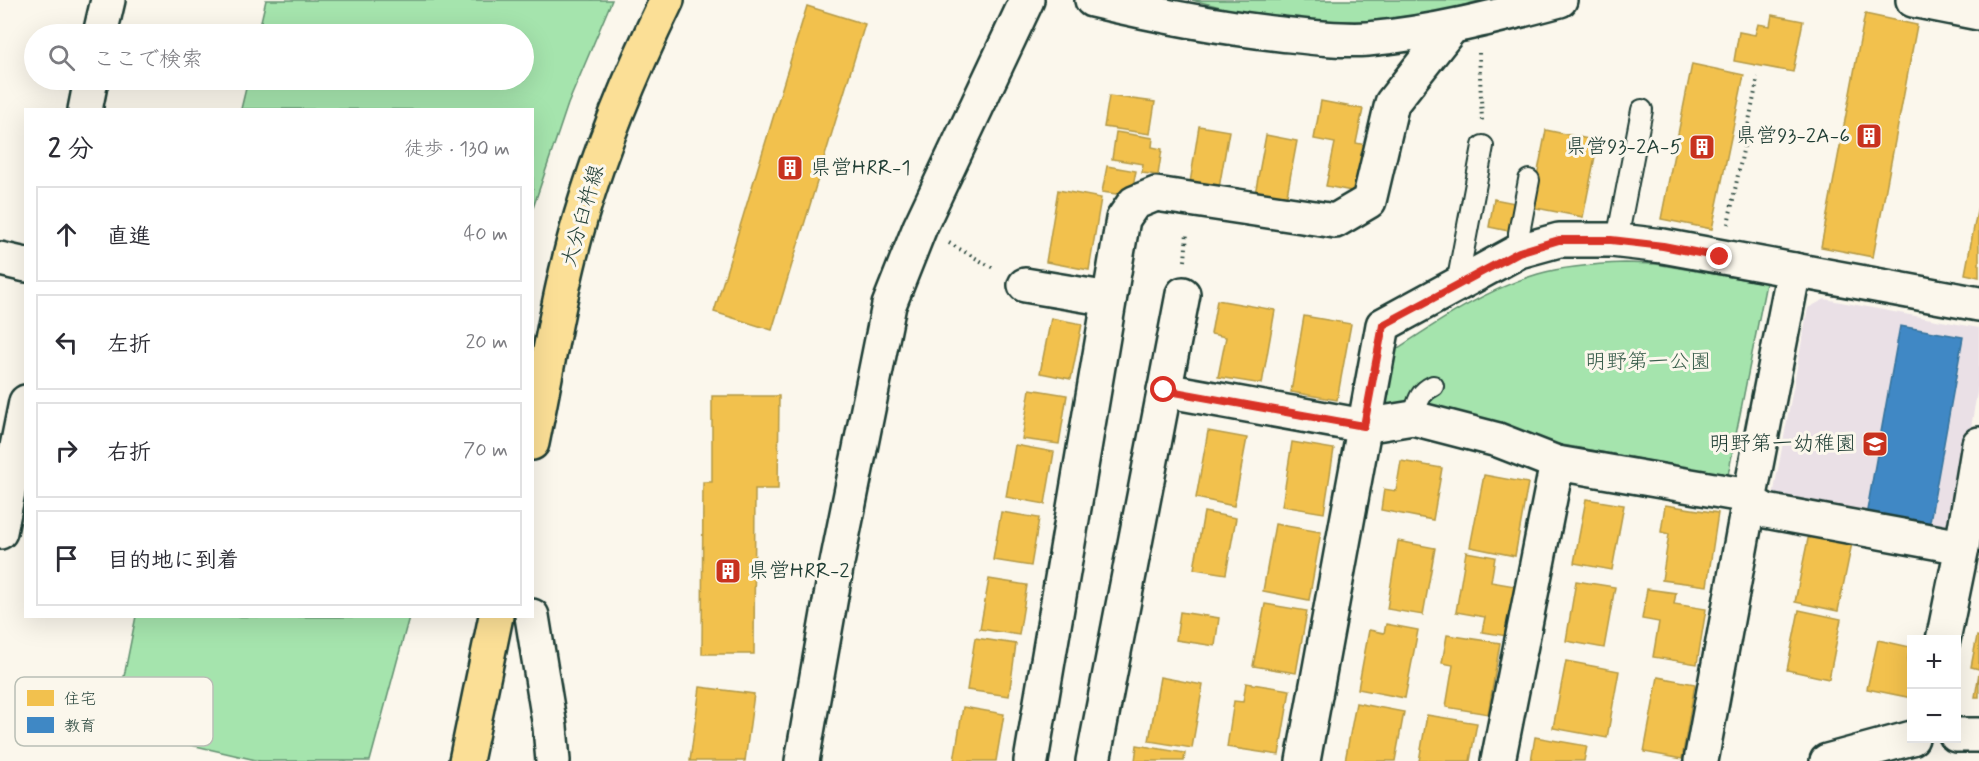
<!DOCTYPE html>
<html lang="ja">
<head>
<meta charset="utf-8">
<style>
  :root { --surface:#fff; --page:#f2f2f3; --text:#2b2b33; --muted:#7c7c81; --line:#e1e1e2 }
  body { margin:0; font-family:Mynerve,"Klee One",sans-serif; background:var(--page); color:var(--text) }
  .controls { position:absolute; right:18px; bottom:18px; display:grid; overflow:hidden; border-radius:0px; box-shadow:0 6px 24px #0002 }
  .controls button { width:54px; height:54px; display:grid; place-items:center; padding:0; border:0; border-bottom:2px solid var(--line); background:var(--surface); color:var(--text); font:30px sans-serif }
  .stop { position:absolute; width:18px; height:18px; margin:-14px; border:4px solid #d93025; border-radius:50%; background:#fff }
  .stop.end { background:#d93025; border-color:#fff; box-shadow:0 2px 6px #0008 }
  .list { margin:0; padding:0; list-style:none }
  h2 { display:flex; justify-content:space-between; align-items:center; height:78px; margin:0; padding:0 24px; font-size:26px }
  h2 small { font-size:20px; font-weight:400; color:var(--muted) }
  .list li { display:grid; grid-template-columns:39px 1fr auto; gap:18px; align-items:center; box-sizing:border-box; height:96px; margin:0 12px 12px; padding:0 12px; border:2px solid var(--line); border-radius:0px }
  .list b { display:block; font-size:22px; white-space:nowrap }
  .list em { font-size:20px; font-style:normal; color:var(--muted) }
  .icon { flex:none; width:33px; height:33px; fill:none; stroke:currentColor; stroke-width:2; stroke-linecap:round; stroke-linejoin:round }
  .map { position:relative; flex:none; width:1979px; height:761px; overflow:hidden }
  .search { position:absolute; background:var(--surface); box-shadow:0 6px 24px #0002; left:24px; top:24px; width:510px; height:66px; display:flex; align-items:center; gap:15px; box-sizing:border-box; padding:0 21px; border-radius:33px; color:var(--muted); font-size:22px }
  .panel { position:absolute; background:var(--surface); box-shadow:0 6px 24px #0002; left:24px; top:108px; width:510px; height:510px; border-radius:0px }
  .map>svg:first-child { display:block }
</style>
</head>
<body>
<div class="map">
<svg width="1979" height="761" viewBox="0 0 1979 761">
  <rect width="100%" height="100%" fill="#fbf7ec"/>
  <filter id="ink" filterUnits="userSpaceOnUse"><feTurbulence type="fractalNoise" baseFrequency=".0167" numOctaves="2"/><feDisplacementMap in="SourceGraphic" scale="12" xChannelSelector="R" yChannelSelector="G"/><feConvolveMatrix kernelMatrix="1 2 1 2 8 2 1 2 1" color-interpolation-filters="sRGB"/></filter>
  <g filter="url(#ink)">
    <path fill="#eae0e6" d="M 1825,299 L 1979,328 L 1979,381 L 1952,538 L 1771,507 L 1808,308 Z"/>
    <g fill="#a5e4ad" stroke="#629070" stroke-width="1.5">
      <path d="M 266,0 L 612,0 L 568,104 L 533,208 L 532,110 L 241,109 L 248,80 L 524,80 L 524,34 L 258,34 Z"/>
      <path d="M 1192,0 L 1483,0 L 1434,13 L 1367,21 L 1315,21 L 1253,15 Z"/>
      <path d="M 1625,263 L 1656,264 L 1766,283 L 1728,475 L 1413,418 L 1392,410 L 1385,402 L 1389,354 C 1436,323 1484,290 1538,274 C 1567,266 1595,264 1625,263 Z"/>
      <path d="M 136,616 L 409,617 L 370,761 L 260,761 L 114,727 Z"/>
    </g>
    <g fill="#f2c14e" stroke="#b39946" stroke-width="1.5">
      <path d="M 807,6 L 865,24 L 772,330 L 714,312 Z"/>
      <path d="M 1865,14 L 1917,25 L 1873,257 L 1821,247 Z"/>
      <path d="M 1772,15 L 1803,21 L 1793,72 L 1734,61 L 1739,32 L 1755,35 L 1758,24 L 1770,26 Z"/>
      <path d="M 1692,64 L 1744,75 L 1712,229 L 1661,219 Z"/>
      <path d="M 1109,96 L 1155,102 L 1150,134 L 1104,127 Z"/>
      <path d="M 1321,101 L 1363,109 L 1356,143 L 1366,145 L 1357,192 L 1326,186 L 1335,143 L 1314,139 Z"/>
      <path d="M 1199,126 L 1229,131 L 1219,188 L 1190,183 Z"/>
      <path d="M 1546,130 L 1598,141 L 1583,217 L 1531,207 Z"/>
      <path d="M 1116,132 L 1153,138 L 1152,147 L 1162,149 L 1158,175 L 1142,173 L 1143,164 L 1112,159 Z"/>
      <path d="M 1266,135 L 1297,141 L 1286,200 L 1255,194 Z"/>
      <path d="M 1107,166 L 1136,171 L 1131,196 L 1102,192 Z"/>
      <path d="M 1058,190 L 1101,198 L 1089,270 L 1046,262 Z"/>
      <path d="M 1494,199 L 1515,203 L 1509,231 L 1489,227 Z"/>
      <path d="M 1979,201 L 1979,277 L 1965,274 Z"/>
      <path d="M 1217,300 L 1275,310 L 1262,384 L 1218,377 L 1226,337 L 1211,334 Z"/>
      <path d="M 1304,316 L 1351,324 L 1337,400 L 1291,392 Z"/>
      <path d="M 1051,318 L 1082,324 L 1071,379 L 1040,373 Z"/>
      <path d="M 1030,389 L 1067,395 L 1059,444 L 1022,439 Z"/>
      <path d="M 712,396 L 779,396 L 778,489 L 755,489 L 754,654 L 702,654 L 703,482 L 712,482 Z"/>
      <path d="M 1208,431 L 1247,438 L 1234,506 L 1196,498 Z"/>
      <path d="M 1292,442 L 1334,449 L 1324,513 L 1282,506 Z"/>
      <path d="M 1015,445 L 1054,452 L 1045,504 L 1006,497 Z"/>
      <path d="M 1401,461 L 1442,468 L 1433,520 L 1381,510 L 1384,489 L 1396,491 Z"/>
      <path d="M 1484,475 L 1528,483 L 1515,556 L 1470,547 Z"/>
      <path d="M 1586,499 L 1624,505 L 1612,570 L 1574,563 Z"/>
      <path d="M 1665,505 L 1718,513 L 1707,586 L 1662,580 L 1669,534 L 1661,532 Z"/>
      <path d="M 1001,512 L 1039,518 L 1031,566 L 993,560 Z"/>
      <path d="M 1204,512 L 1236,518 L 1226,574 L 1194,569 Z"/>
      <path d="M 1275,524 L 1321,532 L 1309,600 L 1263,591 Z"/>
      <path d="M 1809,534 L 1852,543 L 1838,611 L 1795,602 Z"/>
      <path d="M 1398,541 L 1435,548 L 1423,615 L 1387,609 Z"/>
      <path d="M 1466,552 L 1495,557 L 1491,582 L 1515,586 L 1507,636 L 1482,632 L 1485,617 L 1456,612 Z"/>
      <path d="M 989,579 L 1027,585 L 1019,635 L 980,629 Z"/>
      <path d="M 1576,581 L 1615,587 L 1604,648 L 1566,641 Z"/>
      <path d="M 1647,589 L 1676,593 L 1674,604 L 1706,609 L 1697,664 L 1653,657 L 1659,622 L 1642,619 Z"/>
      <path d="M 1265,604 L 1307,611 L 1296,673 L 1253,666 Z"/>
      <path d="M 1799,610 L 1841,619 L 1829,679 L 1787,670 Z"/>
      <path d="M 1180,612 L 1219,618 L 1215,646 L 1176,640 Z"/>
      <path d="M 1386,624 L 1418,630 L 1405,698 L 1358,689 L 1369,630 L 1384,633 Z"/>
      <path d="M 1447,635 L 1500,643 L 1488,714 L 1446,707 L 1453,665 L 1442,663 Z"/>
      <path d="M 1977,636 L 1979,637 L 1979,669 L 1971,667 Z"/>
      <path d="M 975,638 L 1016,644 L 1009,696 L 967,690 Z"/>
      <path d="M 1878,640 L 1910,647 L 1907,663 L 1912,664 L 1912,698 L 1867,689 Z"/>
      <path d="M 1566,661 L 1619,671 L 1607,738 L 1553,728 Z"/>
      <path d="M 1979,673 L 1979,697 L 1975,697 Z"/>
      <path d="M 1160,677 L 1203,685 L 1192,748 L 1149,741 Z"/>
      <path d="M 1658,677 L 1695,684 L 1682,759 L 1644,752 Z"/>
      <path d="M 1246,683 L 1290,690 L 1279,755 L 1227,747 L 1234,701 L 1243,702 Z"/>
      <path d="M 700,687 L 754,694 L 745,761 L 690,761 Z"/>
      <path d="M 1356,703 L 1404,712 L 1395,761 L 1345,761 Z"/>
      <path d="M 963,707 L 1004,714 L 996,761 L 954,761 Z"/>
      <path d="M 1427,715 L 1477,723 L 1470,761 L 1419,761 Z"/>
      <path d="M 1535,737 L 1587,746 L 1584,761 L 1531,761 Z"/>
      <path d="M 1137,745 L 1185,753 L 1184,761 L 1135,761 Z"/>
    </g>
    <path fill="#3f88c5" stroke="#35729a" stroke-width="1.5" d="M 1900,326 L 1963,337 L 1929,527 L 1866,516 Z"/>
    <g fill="none" stroke-linecap="round" stroke-linejoin="round">
      <g stroke="#1f3d34" stroke-width="24">
        <g id="lane">
          <path d="M 1617,240 L 1642,110"/>
          <path d="M 1519,251 L 1519,233 L 1529,180"/>
          <path d="M 1457,284 L 1483,146"/>
          <path d="M 1413,418 C 1418,403 1418,393 1433,386"/>
        </g>
      </g>
      <g stroke="#1f3d34" stroke-width="38">
        <g id="street">
          <path d="M 1913,0 L 1979,13"/>
          <path d="M 100,34 L 108,0"/>
          <path d="M 85,110 L 91,80"/>
          <path d="M 0,259 L 26,265"/>
          <path d="M 1025,285 L 1109,299"/>
          <path d="M 1164,390 L 1364,426 L 1413,418 L 1498,440 L 1557,463 L 1737,494 L 1766,511 L 1962,547"/>
          <path d="M 0,532 L 26,402"/>
          <path d="M 532,616 L 550,727 L 553,761"/>
          <path d="M 1943,640 L 1962,547 L 1979,444"/>
          <path d="M 1956,735 L 1979,735"/>
          <path d="M 802,761 L 836,568 L 889,305 L 920,227 L 1027,0"/>
          <path d="M 1031,761 L 1123,219 L 1134,203 L 1156,194 L 1335,221 L 1369,201 L 1392,103 L 1451,28"/>
          <path d="M 1093,761 L 1183,294"/>
          <path d="M 1303,761 L 1383,325 L 1519,251 L 1559,240 L 1611,240 L 1663,246 L 1979,304"/>
          <path d="M 1498,761 L 1557,463"/>
          <path d="M 1701,761 L 1749,501 L 1794,270"/>
          <path d="M 1827,761 L 1912,738"/>
        </g>
      </g>
      <g stroke="#1f3d34" stroke-width="38">
        <path id="secondary" d="M 1092,0 C 1155,15 1217,27 1281,34 C 1309,37 1340,41 1368,39 C 1434,33 1496,17 1560,0"/>
      </g>
      <g stroke="#1f3d34" stroke-width="38">
        <g id="primary">
          <path d="M 532,443 C 548,367 559,290 581,216 C 603,141 633,70 667,0"/>
          <path d="M 466,761 L 496,616"/>
        </g>
      </g>
      <g stroke="#1f3d34" stroke-width="4" stroke-dasharray="1.5 4.5" stroke-linecap="butt">
        <path d="M 1479,53 L 1482,121"/>
        <path d="M 1728,224 L 1758,77"/>
        <path d="M 949,243 L 995,269"/>
        <path d="M 1185,261 L 1187,232"/>
      </g>
      <use href="#lane" stroke="#fbf7ec" stroke-width="20"/>
      <use href="#street" stroke="#fbf7ec" stroke-width="33"/>
      <use href="#secondary" stroke="#fbf7ec" stroke-width="33"/>
      <use href="#primary" stroke="#fbdf96" stroke-width="33"/>
    </g>
  </g>
  <g fill="none" stroke-linecap="round" stroke-linejoin="round" filter="url(#ink)">
    <path stroke="#d93025" stroke-width="8" d="M 1164,390 L 1364,426 L 1383,325 L 1519,252 L 1559,240 L 1611,240 L 1663,246 L 1720,257"/>
  </g>
  <defs>
    <g id="building-square" transform="scale(1.35)"><rect x="-9" y="-9" width="18" height="18" rx="4" fill="#c8321e" stroke="#fbf7ec"/><path d="M-4-6H4V6H1V3H-1V6H-4ZM-2.5-4.3h1.7v1.8h-1.7ZM.8-4.3h1.7v1.8H.8ZM-2.5-1h1.7V.8h-1.7ZM.8-1h1.7V.8H.8Z" fill="#fff"/></g>
    <g id="school-square" transform="scale(1.35)"><rect x="-9" y="-9" width="18" height="18" rx="4" fill="#c8321e" stroke="#fbf7ec"/><path d="M0-5L7-2L0 1L-7-2ZM-4 1L0 2.5L4 1V4Q0 6-4 4Z" fill="#fff"/></g>
  </defs>
  <g fill-rule="evenodd">
    <use href="#building-square" x="1869" y="136"/>
    <use href="#building-square" x="1702" y="147"/>
    <use href="#building-square" x="790" y="168"/>
    <use href="#school-square" x="1875" y="444"/>
    <use href="#building-square" x="728" y="571"/>
  </g>
  <g text-anchor="middle" dominant-baseline="central" stroke-width="6" stroke-linejoin="round" paint-order="stroke">
    <g font-size="21" fill="#1f3d34" stroke="#fbf7ec" text-anchor="end">
      <text x="1850" y="136">県営93-2A-6</text>
      <text x="1682" y="147">県営93-2A-5</text>
      <text x="810" y="168" text-anchor="start">県営HRR-1</text>
      <text x="1856" y="444">明野第一幼稚園</text>
      <text x="748" y="571" text-anchor="start">県営HRR-2</text>
    </g>
    <g font-size="21" fill="#1f3d34" stroke="#fbf7ec">
      <text transform="translate(583 216) rotate(-74)">大分臼杵線</text>
    </g>
    <g font-size="21" fill="#3a5e4c" stroke="#fbf7ec">
      <text x="1648" y="362">明野第一公園</text>
    </g>
  </g>
  <rect x="15" y="677" width="198" height="69" rx="9" fill="#fbf7ec" stroke="#b9bfb5" stroke-width="1.5"/>
  <rect x="27" y="690" width="27" height="16" fill="#f2c14e"/>
  <rect x="27" y="717" width="27" height="16" fill="#3f88c5"/>
  <g font-size="16" fill="#1f3d34">
    <text x="64" y="704">住宅</text>
    <text x="64" y="731">教育</text>
  </g>
</svg>
<div class="controls">
<button>+</button>
<button>−</button>
</div>
<div class="stop" style="left:1164px;top:390px"></div>
<div class="stop end" style="left:1720px;top:257px"></div>
<div class="search"><svg class="icon" aria-label="search" viewBox="0 0 24 24"><circle cx="10" cy="10" r="6"/><path d="M15 15l6 6"/></svg>ここで検索</div>
<section class="panel">
<h2>2 分<small>徒歩 · 130 m</small></h2>
<ul class="list">
<li><svg class="icon" aria-label="ahead" viewBox="0 0 24 24"><path d="M12 20V5M6 11l6-6 6 6"/></svg><div><b>直進</b></div><em>40 m</em></li>
<li><svg class="icon" aria-label="left" viewBox="0 0 24 24"><path d="M17 20v-9H6M10 6l-5 5 5 5"/></svg><div><b>左折</b></div><em>20 m</em></li>
<li><svg class="icon" aria-label="right" viewBox="0 0 24 24"><path d="M7 20v-9h11M14 6l5 5-5 5"/></svg><div><b>右折</b></div><em>70 m</em></li>
<li><svg class="icon" aria-label="arrive" viewBox="0 0 24 24"><path d="M6 21V4h12l-3 4 3 4H6"/></svg><div><b>目的地に到着</b></div></li>
</ul>
</section>
</div>
</body>
</html>
